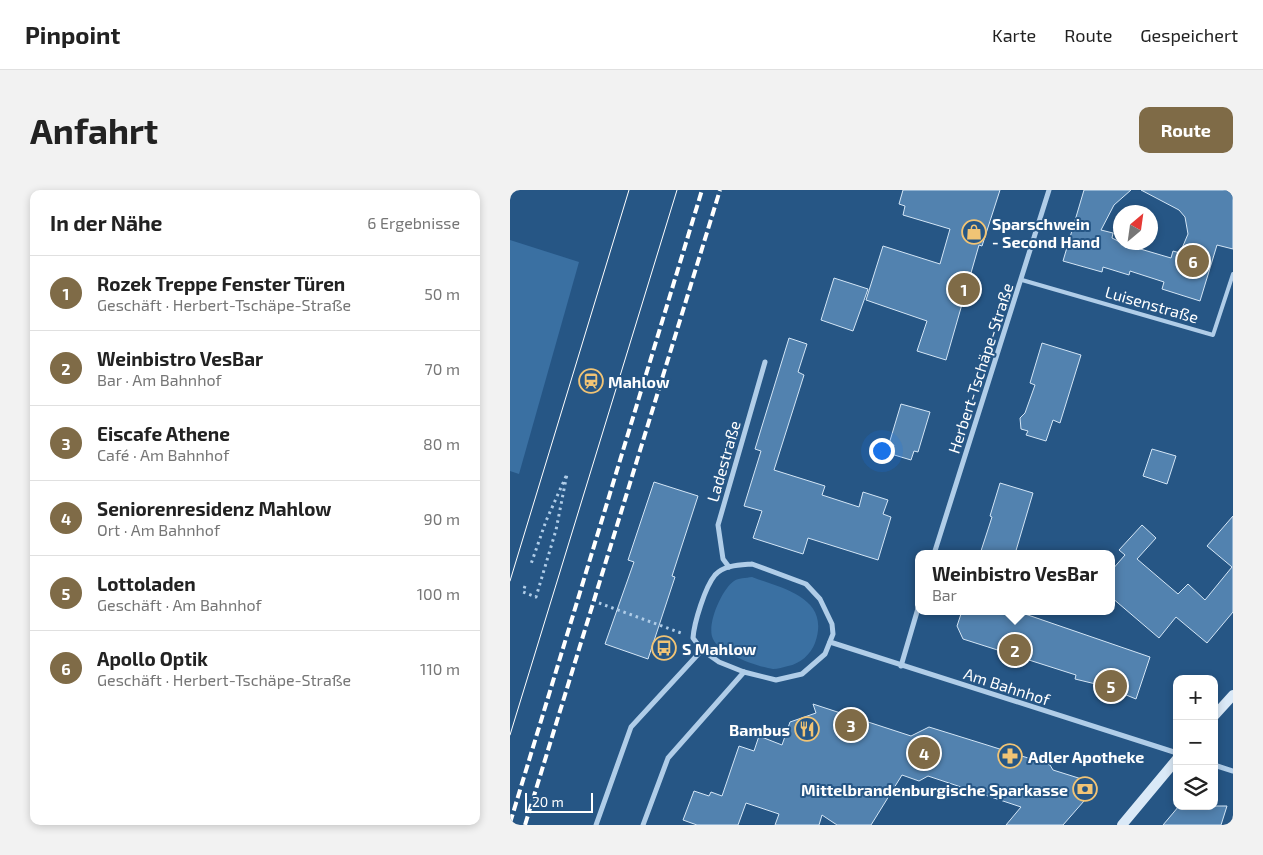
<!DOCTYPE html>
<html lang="de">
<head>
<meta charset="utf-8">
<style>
  :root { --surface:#fff; --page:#f2f2f2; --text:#222; --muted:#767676; --line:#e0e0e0; --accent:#7f6b47 }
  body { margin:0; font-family:"Exo 2",sans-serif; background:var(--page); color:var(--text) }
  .controls { position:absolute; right:15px; bottom:15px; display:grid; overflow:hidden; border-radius:10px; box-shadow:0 2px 8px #0003 }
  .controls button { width:45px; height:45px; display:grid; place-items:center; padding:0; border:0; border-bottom:1px solid var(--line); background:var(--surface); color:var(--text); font:25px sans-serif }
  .compass { position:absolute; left:603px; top:15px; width:45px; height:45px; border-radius:50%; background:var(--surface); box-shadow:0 2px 8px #0003; rotate:29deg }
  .scale { position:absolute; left:15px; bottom:12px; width:68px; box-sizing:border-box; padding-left:5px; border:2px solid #fff; border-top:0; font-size:14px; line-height:18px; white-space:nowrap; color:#fff; -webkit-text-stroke:4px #265685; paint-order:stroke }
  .you { position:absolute; left:371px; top:260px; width:18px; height:18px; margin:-12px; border:4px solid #fff; border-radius:50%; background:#1a73e8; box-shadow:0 0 0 8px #1a73e833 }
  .badge { display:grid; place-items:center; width:32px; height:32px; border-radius:50%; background:var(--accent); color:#fff; font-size:16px; font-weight:700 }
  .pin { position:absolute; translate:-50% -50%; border:2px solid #fff; box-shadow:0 1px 5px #0006 }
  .popup { position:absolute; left:405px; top:360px; width:200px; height:65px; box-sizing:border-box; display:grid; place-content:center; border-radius:10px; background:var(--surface); filter:drop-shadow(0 1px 4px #0005); font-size:16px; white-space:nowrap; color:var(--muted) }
  .popup b { font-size:19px; color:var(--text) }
  .popup::after { content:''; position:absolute; left:50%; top:100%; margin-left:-10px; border:10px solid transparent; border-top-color:var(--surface) }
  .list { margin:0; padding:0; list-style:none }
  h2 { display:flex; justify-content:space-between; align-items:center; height:65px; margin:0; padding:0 20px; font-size:21px }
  h2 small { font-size:16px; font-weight:400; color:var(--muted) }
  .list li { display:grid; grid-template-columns:32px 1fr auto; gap:15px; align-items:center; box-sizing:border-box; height:75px; padding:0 20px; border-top:1px solid var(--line) }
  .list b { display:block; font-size:19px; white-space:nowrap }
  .list p { margin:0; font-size:16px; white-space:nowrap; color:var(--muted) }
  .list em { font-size:16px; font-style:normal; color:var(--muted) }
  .icon { flex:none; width:28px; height:28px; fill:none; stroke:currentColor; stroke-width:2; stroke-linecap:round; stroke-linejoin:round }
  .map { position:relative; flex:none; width:723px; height:635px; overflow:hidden; border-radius:10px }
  header { display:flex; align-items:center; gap:30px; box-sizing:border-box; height:70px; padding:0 25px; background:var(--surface); border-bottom:1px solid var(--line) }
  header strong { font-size:24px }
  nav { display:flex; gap:28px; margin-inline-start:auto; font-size:18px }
  .intro { display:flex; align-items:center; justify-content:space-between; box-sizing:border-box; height:120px; padding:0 30px }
  h1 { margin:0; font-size:35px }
  .button { padding:12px 22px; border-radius:10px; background:var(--accent); color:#fff; font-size:18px; font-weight:700 }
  main { display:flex; gap:30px; padding:0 30px }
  aside { flex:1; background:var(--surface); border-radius:10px; box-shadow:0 2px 8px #0003 }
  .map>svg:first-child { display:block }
</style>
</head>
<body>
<header>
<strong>Pinpoint</strong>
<nav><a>Karte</a><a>Route</a><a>Gespeichert</a></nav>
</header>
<div class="intro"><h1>Anfahrt</h1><a class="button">Route</a></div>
<main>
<aside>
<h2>In der Nähe<small>6 Ergebnisse</small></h2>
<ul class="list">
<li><span class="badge">1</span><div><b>Rozek Treppe Fenster Türen</b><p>Geschäft · Herbert-Tschäpe-Straße</p></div><em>50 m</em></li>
<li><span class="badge">2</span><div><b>Weinbistro VesBar</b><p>Bar · Am Bahnhof</p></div><em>70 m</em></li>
<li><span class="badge">3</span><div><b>Eiscafe Athene</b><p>Café · Am Bahnhof</p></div><em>80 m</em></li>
<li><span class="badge">4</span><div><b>Seniorenresidenz Mahlow</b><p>Ort · Am Bahnhof</p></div><em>90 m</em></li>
<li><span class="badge">5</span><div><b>Lottoladen</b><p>Geschäft · Am Bahnhof</p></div><em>100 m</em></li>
<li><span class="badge">6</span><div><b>Apollo Optik</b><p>Geschäft · Herbert-Tschäpe-Straße</p></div><em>110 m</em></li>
</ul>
</aside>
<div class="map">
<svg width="723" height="635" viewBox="0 0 723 635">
  <rect width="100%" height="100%" fill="#265685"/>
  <g fill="#3a70a2">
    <path d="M 0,50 L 69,72 L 9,284 L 0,281 Z"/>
    <path d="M 242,387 C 274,399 321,408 305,453 C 301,464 290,474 278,476 C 273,477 268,479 263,479 C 248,477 209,463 203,449 C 196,435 212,399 224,391 C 228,388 236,388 242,387 Z"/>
  </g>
  <g fill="#5282af" stroke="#d4e6f6">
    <path d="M 393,0 L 490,0 L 472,56 L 469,55 L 436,170 L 407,161 L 417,131 L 356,110 L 373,56 L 430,74 L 440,39 L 393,25 L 395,16 L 389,14 Z"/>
    <path d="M 574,0 L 621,0 L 604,15 L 591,40 L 603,43 L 602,48 L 610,52 L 628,56 L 627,58 L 661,68 L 663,61 L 670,63 L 678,44 L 675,27 L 669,20 L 631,0 L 723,0 L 723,59 L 707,55 L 690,111 L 652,99 L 654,92 L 620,81 L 619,85 L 593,77 L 592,82 L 553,71 Z"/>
    <path d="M 324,88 L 358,99 L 343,141 L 311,130 Z"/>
    <path d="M 279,148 L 297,154 L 288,182 L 294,185 L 264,280 L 315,296 L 312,305 L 349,317 L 353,302 L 378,310 L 373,324 L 381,327 L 368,370 L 298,348 L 293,364 L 243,348 L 252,321 L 234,316 L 251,261 L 245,259 Z"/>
    <path d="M 532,153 L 571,165 L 550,233 L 543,230 L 536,251 L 516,245 L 518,241 L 511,239 L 510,228 L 515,223 L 525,195 L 520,193 Z"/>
    <path d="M 391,214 L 420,222 L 408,262 L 404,261 L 401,270 L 381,264 L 384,255 L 379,254 Z"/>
    <path d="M 642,259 L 666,266 L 657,294 L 633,286 Z"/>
    <path d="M 144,292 L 188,306 L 162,386 L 165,387 L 138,469 L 95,454 L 124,372 L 118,370 Z"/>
    <path d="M 490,293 L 523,303 L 505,364 L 470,364 L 482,327 L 480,326 Z"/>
    <path d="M 723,326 L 723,422 L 697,453 L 666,427 L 649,448 L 601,407 L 601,381 L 615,365 L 609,360 L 632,335 L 646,348 L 627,369 L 668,404 L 678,394 L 695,410 L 722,377 L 697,356 Z"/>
    <path d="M 452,421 L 500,421 L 515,424 L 640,467 L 626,509 L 594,496 L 565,489 L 566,485 L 453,449 L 447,436 Z"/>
    <path d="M 303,514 L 401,546 L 419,537 L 477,555 L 540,575 L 543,580 L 578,591 L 581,603 L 553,635 L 496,635 L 511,617 L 418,586 L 409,591 L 392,585 L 361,635 L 327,635 L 312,625 L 309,635 L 265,635 L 269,624 L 236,613 L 228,635 L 187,635 L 173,630 L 184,601 L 199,606 L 201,602 L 212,606 L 229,556 L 244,561 L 249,546 L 272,555 L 280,532 L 306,523 Z"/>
    <path d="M 669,616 L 717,616 L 711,635 L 653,635 Z"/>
  </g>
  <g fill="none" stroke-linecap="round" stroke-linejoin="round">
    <g stroke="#b0cde8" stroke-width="3" stroke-dasharray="2.5 4" stroke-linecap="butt">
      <path d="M 15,396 L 13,402 L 26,407 L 46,340 L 57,284 L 36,331 L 21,374"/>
      <path d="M 89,413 L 171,443"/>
    </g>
    <path stroke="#b0cde8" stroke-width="4" d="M 512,90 L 703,145 L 723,84"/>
    <g stroke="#b0cde8" stroke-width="5">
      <path d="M 424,364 L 539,0"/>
      <path d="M 242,374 L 296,394 L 310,409 L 322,434 L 323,444 L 315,464 L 292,484 L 266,490 L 234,482 L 209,472 L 192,460 L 183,448 C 184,433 195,397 205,385 C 214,375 230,375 242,374 Z"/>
      <path d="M 219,377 L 213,369 L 208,335 L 255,172"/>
      <path d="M 320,452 L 667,563"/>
      <path d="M 391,476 L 409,415"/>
      <path d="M 704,575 L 723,581"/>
      <path d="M 86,635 L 121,537 L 192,460"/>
      <path d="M 133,635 L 158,568 L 234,482"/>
    </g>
    <g stroke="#dae9f7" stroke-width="10">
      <path d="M 704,526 L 723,505"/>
      <path d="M 612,635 L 667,569"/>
    </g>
    <g stroke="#fff" stroke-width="1">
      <path d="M 0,391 L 119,0"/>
      <path d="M 0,545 L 167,0"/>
    </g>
    <g stroke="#fff" stroke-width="4" stroke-dasharray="9 4" stroke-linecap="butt">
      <path d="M 0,633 L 192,0"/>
      <path d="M 15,635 L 210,0"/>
    </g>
  </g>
  <defs>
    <g id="shop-ring" transform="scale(1.25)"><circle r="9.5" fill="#265685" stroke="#f1c475" stroke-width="1.5"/><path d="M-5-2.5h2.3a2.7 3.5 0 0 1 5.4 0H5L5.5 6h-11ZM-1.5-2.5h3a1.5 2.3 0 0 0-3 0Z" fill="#f1c475"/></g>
    <g id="station-ring" transform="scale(1.25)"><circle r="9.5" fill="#265685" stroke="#f1c475" stroke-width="1.5"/><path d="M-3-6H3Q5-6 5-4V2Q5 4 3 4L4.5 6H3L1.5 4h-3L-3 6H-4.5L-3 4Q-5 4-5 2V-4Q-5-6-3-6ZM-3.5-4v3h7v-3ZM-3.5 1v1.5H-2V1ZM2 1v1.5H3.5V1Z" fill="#f1c475"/></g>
    <g id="bus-ring" transform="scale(1.25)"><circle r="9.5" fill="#265685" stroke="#f1c475" stroke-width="1.5"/><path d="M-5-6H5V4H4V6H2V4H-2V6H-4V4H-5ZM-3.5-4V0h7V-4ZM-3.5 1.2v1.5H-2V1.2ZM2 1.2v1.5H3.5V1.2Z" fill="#f1c475"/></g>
    <g id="restaurant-ring" transform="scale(1.25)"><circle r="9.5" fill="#265685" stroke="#f1c475" stroke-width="1.5"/><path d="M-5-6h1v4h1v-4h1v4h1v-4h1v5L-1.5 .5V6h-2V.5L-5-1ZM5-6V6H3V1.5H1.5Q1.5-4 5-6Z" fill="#f1c475"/></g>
    <g id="pharmacy-ring" transform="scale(1.25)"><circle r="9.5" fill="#265685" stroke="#f1c475" stroke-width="1.5"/><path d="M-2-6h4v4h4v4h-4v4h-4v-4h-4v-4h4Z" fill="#f1c475"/></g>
    <g id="bank-ring" transform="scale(1.25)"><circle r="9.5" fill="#265685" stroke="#f1c475" stroke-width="1.5"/><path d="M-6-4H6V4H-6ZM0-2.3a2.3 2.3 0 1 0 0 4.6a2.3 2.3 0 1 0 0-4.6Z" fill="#f1c475"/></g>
  </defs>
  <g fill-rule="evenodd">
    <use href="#shop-ring" x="464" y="42"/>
    <use href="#station-ring" x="81" y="191"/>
    <use href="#bus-ring" x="154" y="458"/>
    <use href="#restaurant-ring" x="297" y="539"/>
    <use href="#pharmacy-ring" x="500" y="566"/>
    <use href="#bank-ring" x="575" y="599"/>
  </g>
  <g text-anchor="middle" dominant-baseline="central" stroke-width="4" stroke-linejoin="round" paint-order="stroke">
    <g font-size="16" font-weight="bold" fill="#fff" stroke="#265685" text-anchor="start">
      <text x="482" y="33">Sparschwein<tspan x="482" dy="18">- Second Hand</tspan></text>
      <text x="98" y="191">Mahlow</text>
      <text x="172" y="458">S Mahlow</text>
      <text x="280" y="539" text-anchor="end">Bambus</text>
      <text x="518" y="566">Adler Apotheke</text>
      <text x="558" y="599" text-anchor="end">Mittelbrandenburgische Sparkasse</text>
    </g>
    <g font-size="16" fill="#fff" stroke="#265685">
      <text transform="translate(642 114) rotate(16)">Luisenstraße</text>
      <text transform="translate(470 178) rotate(-72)">Herbert-Tschäpe-Straße</text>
      <text transform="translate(213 271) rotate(-74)">Ladestraße</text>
      <text transform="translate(497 496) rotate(18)">Am Bahnhof</text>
    </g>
  </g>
</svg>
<div class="controls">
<button>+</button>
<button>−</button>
<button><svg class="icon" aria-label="layers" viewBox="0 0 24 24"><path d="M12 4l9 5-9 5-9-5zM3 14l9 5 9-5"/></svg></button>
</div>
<svg class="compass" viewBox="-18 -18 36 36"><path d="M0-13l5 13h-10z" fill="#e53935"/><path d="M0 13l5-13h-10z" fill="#767676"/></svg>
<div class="scale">20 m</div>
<div class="you"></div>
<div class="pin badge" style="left:454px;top:99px">1</div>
<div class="pin badge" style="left:505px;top:460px">2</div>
<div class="popup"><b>Weinbistro VesBar</b>Bar</div>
<div class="pin badge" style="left:341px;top:535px">3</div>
<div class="pin badge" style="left:414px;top:563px">4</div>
<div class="pin badge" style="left:601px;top:496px">5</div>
<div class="pin badge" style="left:683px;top:71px">6</div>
</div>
</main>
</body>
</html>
